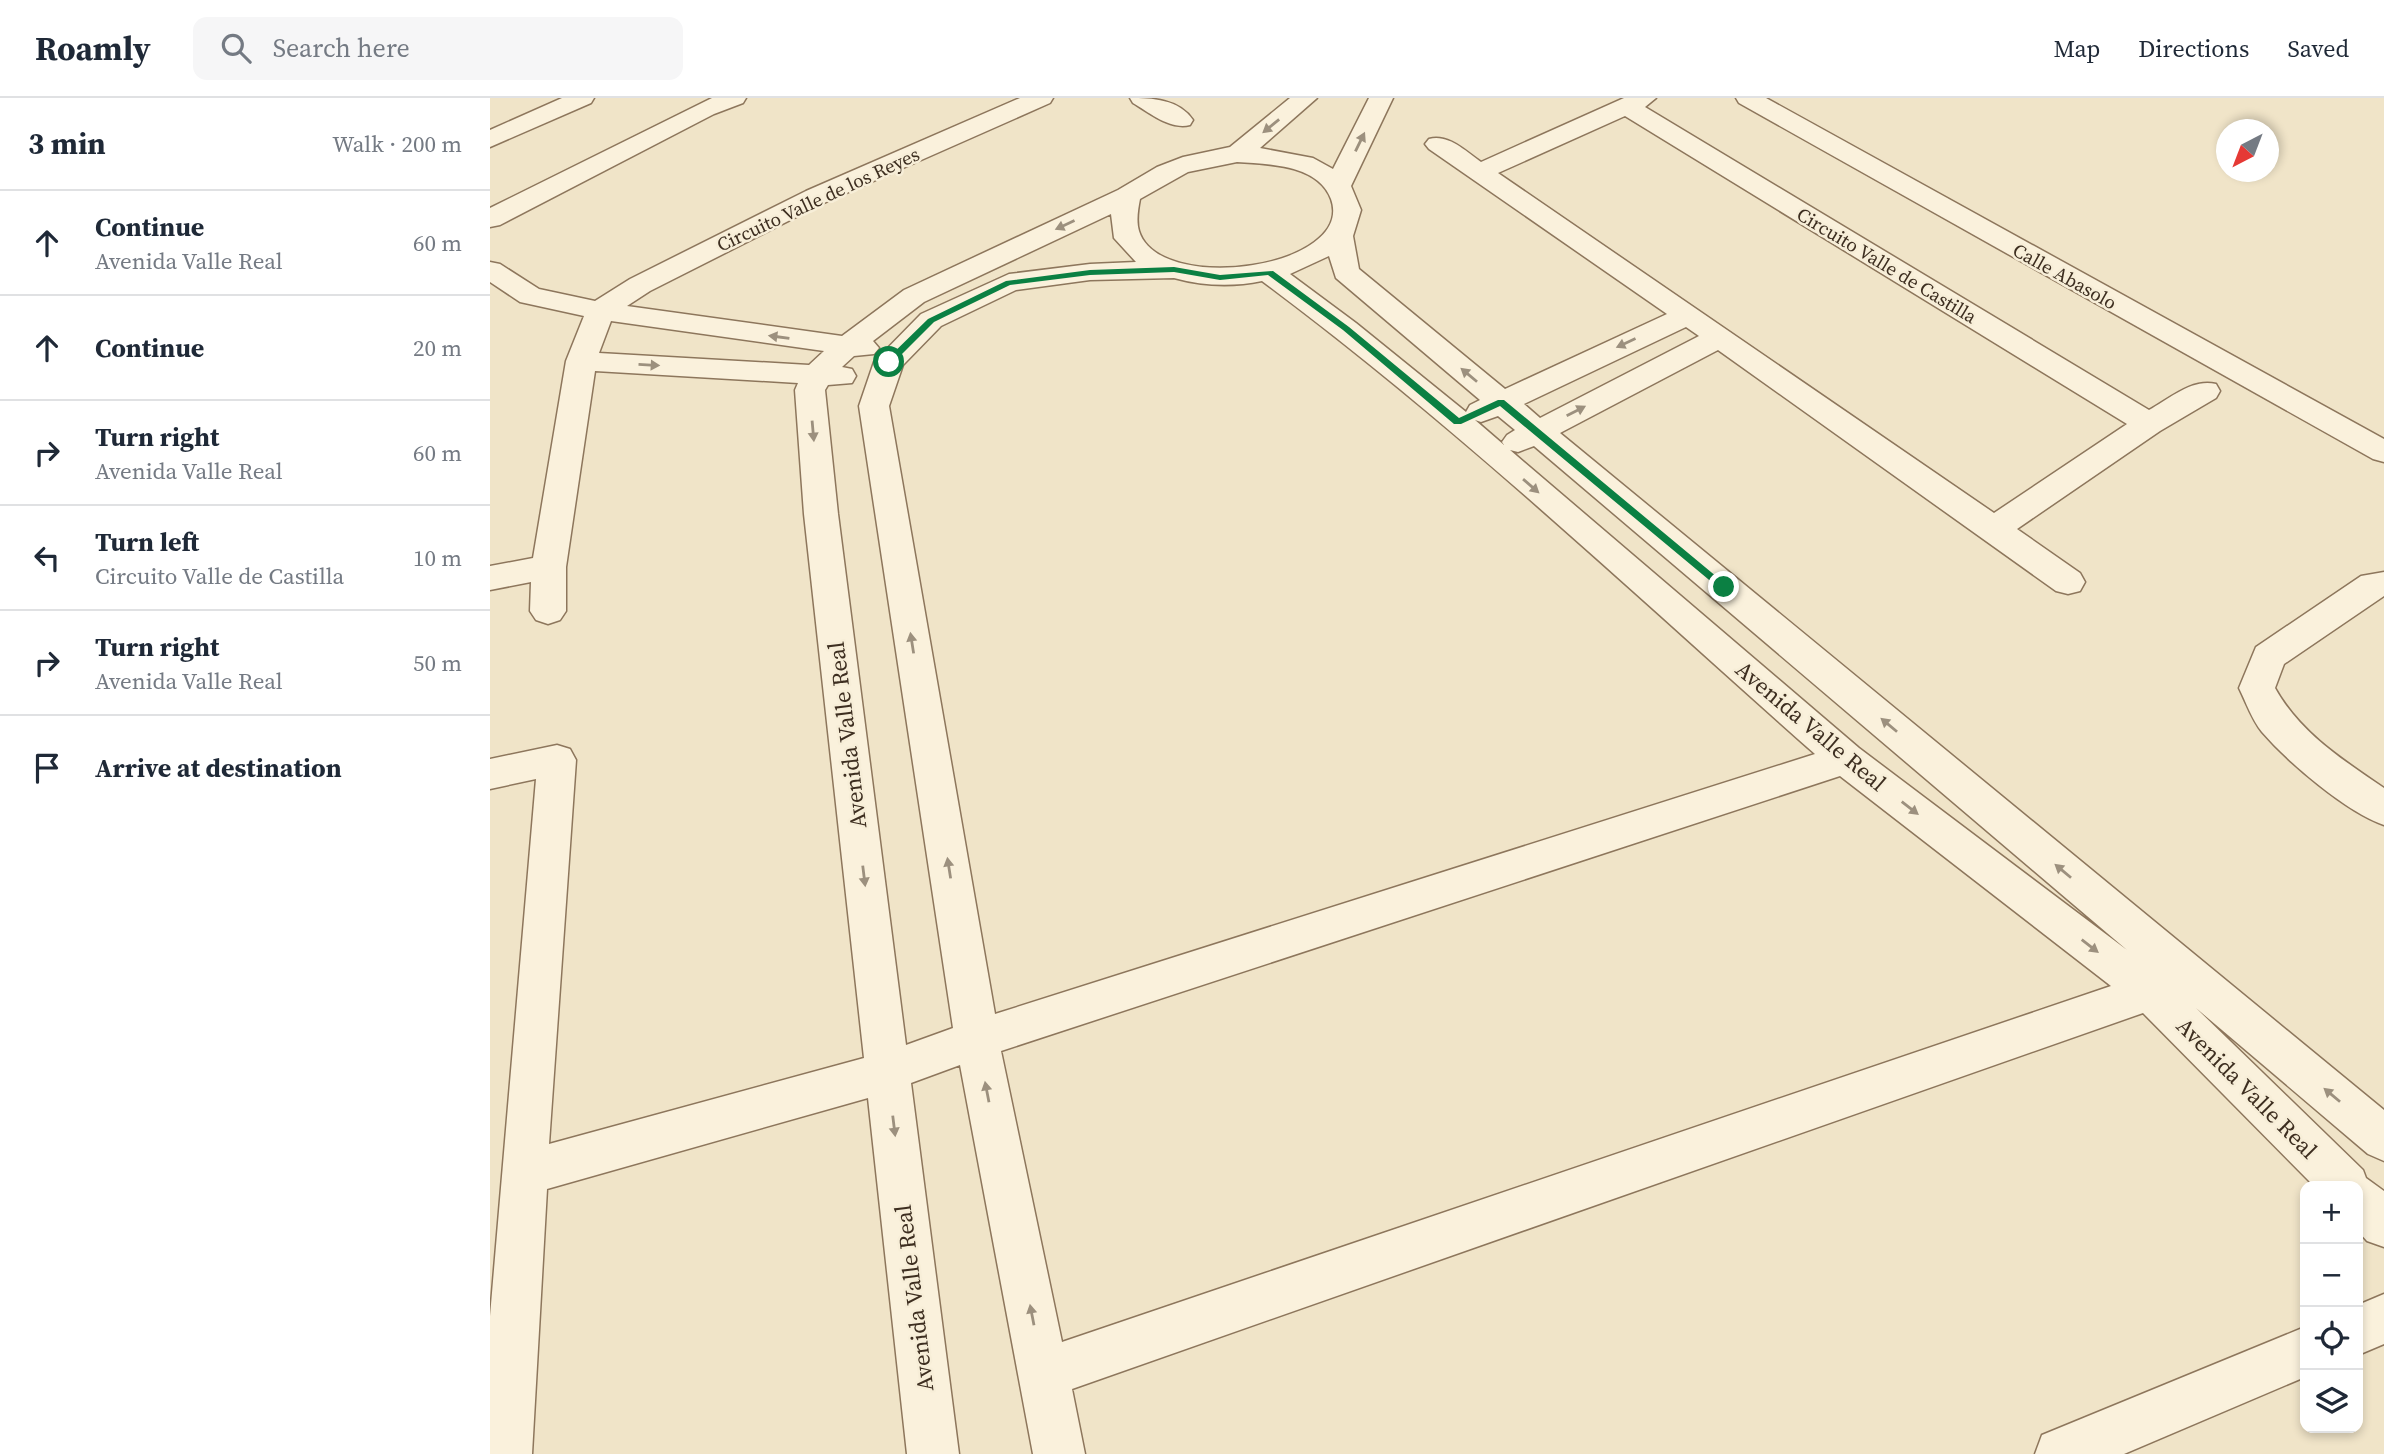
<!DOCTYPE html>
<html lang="en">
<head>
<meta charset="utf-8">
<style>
  :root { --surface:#fff; --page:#f6f6f7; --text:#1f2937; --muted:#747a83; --line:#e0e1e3 }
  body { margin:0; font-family:"Source Serif 4",serif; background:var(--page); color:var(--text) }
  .controls { position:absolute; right:21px; bottom:21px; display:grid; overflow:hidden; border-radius:14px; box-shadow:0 4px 10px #0003 }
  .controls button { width:63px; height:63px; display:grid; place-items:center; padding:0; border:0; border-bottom:2px solid var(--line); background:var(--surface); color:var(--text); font:35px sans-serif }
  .compass { position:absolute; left:1726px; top:21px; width:63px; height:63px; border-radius:50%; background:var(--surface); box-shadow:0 4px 10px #0003; rotate:222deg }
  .stop { position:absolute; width:21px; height:21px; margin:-16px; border:5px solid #0b8043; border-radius:50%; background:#fff }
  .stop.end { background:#0b8043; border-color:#fff; box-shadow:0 2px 7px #0008 }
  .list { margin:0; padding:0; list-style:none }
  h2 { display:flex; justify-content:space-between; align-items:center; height:91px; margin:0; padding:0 28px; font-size:30px }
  h2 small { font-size:23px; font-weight:400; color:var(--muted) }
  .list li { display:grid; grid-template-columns:46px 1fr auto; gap:21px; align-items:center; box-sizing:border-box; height:105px; padding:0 28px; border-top:2px solid var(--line) }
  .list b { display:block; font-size:26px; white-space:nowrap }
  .list p { margin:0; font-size:23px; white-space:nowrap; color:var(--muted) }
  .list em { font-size:23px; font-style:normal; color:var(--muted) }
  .icon { flex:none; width:38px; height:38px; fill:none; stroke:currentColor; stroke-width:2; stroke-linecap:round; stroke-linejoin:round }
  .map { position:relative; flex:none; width:1894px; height:1356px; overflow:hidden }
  header { display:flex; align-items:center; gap:42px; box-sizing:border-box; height:98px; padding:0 35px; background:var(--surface); border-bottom:2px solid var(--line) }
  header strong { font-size:33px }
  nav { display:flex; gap:38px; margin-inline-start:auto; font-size:24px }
  .search { width:490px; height:63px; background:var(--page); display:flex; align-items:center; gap:18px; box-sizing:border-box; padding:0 24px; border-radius:14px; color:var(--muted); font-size:26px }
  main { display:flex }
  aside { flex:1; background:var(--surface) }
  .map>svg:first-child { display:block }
</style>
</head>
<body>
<header>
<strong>Roamly</strong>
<div class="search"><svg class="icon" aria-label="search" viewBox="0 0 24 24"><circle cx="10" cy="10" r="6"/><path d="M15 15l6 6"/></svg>Search here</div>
<nav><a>Map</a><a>Directions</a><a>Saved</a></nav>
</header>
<main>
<aside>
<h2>3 min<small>Walk · 200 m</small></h2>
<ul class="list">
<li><svg class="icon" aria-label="ahead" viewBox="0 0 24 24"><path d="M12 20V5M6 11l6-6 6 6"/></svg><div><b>Continue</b><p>Avenida Valle Real</p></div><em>60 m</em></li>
<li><svg class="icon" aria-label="ahead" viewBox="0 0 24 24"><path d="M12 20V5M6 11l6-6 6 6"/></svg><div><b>Continue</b></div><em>20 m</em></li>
<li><svg class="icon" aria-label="right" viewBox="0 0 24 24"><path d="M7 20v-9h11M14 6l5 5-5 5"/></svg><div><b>Turn right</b><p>Avenida Valle Real</p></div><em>60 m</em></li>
<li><svg class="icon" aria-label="left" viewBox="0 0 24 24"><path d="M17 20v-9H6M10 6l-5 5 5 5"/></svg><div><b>Turn left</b><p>Circuito Valle de Castilla</p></div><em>10 m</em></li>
<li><svg class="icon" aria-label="right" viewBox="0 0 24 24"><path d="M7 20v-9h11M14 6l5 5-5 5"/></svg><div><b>Turn right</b><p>Avenida Valle Real</p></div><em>50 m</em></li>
<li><svg class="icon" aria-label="arrive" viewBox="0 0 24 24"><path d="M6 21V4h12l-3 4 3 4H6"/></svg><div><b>Arrive at destination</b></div></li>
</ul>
</aside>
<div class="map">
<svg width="1894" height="1356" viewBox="0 0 1894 1356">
  <rect width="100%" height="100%" fill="#f0e4c8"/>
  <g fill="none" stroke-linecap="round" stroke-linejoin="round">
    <g stroke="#8d765c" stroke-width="3">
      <g id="minor">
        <path d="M 72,0 L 104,0 L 101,5 L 0,49 L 0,32 Z"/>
        <path d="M 222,0 L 256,0 L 253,5 L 224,16 L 10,127 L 0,129 L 0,110 Z"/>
        <path d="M 530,0 L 563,0 L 560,5 L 334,105 L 160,193 L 137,208 L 352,238 L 414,192 L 628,92 L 667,69 L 693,59 L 740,49 L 800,0 L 827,0 L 770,50 L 823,60 L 843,71 L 879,0 L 903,0 L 861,88 L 871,112 L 863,138 L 869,171 L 1015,291 L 1177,216 L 939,51 L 935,46 L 939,41 C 959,36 975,53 991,64 L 1134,0 L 1166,0 L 1155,9 L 1659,312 C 1679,301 1702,280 1726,286 L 1730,293 L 1726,300 L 1670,333 L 1527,431 L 1590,475 L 1595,484 L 1590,493 L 1578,496 L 1566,493 L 1228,252 L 1070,335 L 1894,1012 L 1894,1063 L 1878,1056 L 1706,910 L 1873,1072 L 1876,1080 L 1894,1093 L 1894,1149 L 1877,1143 L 1868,1133 L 1868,1088 L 1824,1088 L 1653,915 L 582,1291 L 595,1356 L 543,1356 L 470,967 L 421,985 L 469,1356 L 417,1356 L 378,1000 L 57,1091 L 42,1356 L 0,1356 L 0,1218 L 46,681 L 0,691 L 0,661 L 67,647 L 80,651 L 86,662 L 59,1046 L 374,960 L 314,416 L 305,292 L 308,285 L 105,273 L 76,469 L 76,513 L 70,522 L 58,526 L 46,522 L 40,513 L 41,484 L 0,492 L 0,468 L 43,460 L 76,263 L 94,218 L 30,204 L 0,184 L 0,164 L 10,166 L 49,191 L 105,203 L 140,181 L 316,93 ZM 1135,18 L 1637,326 L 1504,415 L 1008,75 ZM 747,64 C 777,66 828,66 841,101 C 866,170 669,198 649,133 C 646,123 648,111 650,101 L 698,74 ZM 621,116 L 624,140 L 646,164 L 600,166 L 519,176 L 431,216 L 384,264 L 369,308 L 463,930 L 416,947 L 348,416 L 335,292 L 338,287 L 362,285 L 366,278 L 362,271 L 352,269 L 364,258 L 384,256 L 389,250 L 383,243 L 434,204 ZM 839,158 L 846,180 L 990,302 L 980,307 L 976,314 L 866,225 L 800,176 ZM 684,180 C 713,188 743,189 772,183 C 966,327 1144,496 1325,656 L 505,916 L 399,308 L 413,267 L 451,228 L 526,192 L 600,182 ZM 121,223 L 334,253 L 319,267 L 109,255 ZM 1196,229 L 1209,238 L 1050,320 L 1034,306 ZM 1008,318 L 1025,332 L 1017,337 L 1012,344 L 1014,347 L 985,322 L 991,324 ZM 1044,348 L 1637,852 L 1369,650 L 1020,352 L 1028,354 ZM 1350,678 L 1621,888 L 572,1244 L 511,953 Z"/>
        <path d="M 640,0 C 662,0 689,1 703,22 L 700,27 C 680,32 660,15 643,5 Z"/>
        <path d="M 1246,0 L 1276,0 L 1894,341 L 1894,364 L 1883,361 L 1249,5 Z"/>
        <path d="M 1894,474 L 1894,498 L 1794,566 L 1785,590 C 1810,635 1853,662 1894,690 L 1894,727 C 1856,714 1798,664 1772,634 C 1762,622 1756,604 1749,590 L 1766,549 L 1871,478 Z"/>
        <path d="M 1894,1196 L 1894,1246 L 1868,1257 L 1868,1207 Z"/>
        <path d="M 1815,1229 L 1815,1279 L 1634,1356 L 1545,1356 L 1552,1337 Z"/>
      </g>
    </g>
    <use href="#minor" fill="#faf1dc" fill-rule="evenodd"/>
  </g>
  <defs><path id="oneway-solid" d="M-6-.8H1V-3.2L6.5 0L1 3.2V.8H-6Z" transform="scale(1.75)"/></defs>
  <g fill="#9c907e">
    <use href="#oneway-solid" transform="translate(781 28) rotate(141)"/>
    <use href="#oneway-solid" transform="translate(870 44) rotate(-64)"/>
    <use href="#oneway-solid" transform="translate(575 127) rotate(155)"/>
    <use href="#oneway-solid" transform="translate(289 239) rotate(-172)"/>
    <use href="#oneway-solid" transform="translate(1136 245) rotate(155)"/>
    <use href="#oneway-solid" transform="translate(159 267) rotate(3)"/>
    <use href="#oneway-solid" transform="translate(979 277) rotate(-140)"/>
    <use href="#oneway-solid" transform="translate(1086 313) rotate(-27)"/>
    <use href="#oneway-solid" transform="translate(323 333) rotate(85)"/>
    <use href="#oneway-solid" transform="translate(1041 388) rotate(41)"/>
    <use href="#oneway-solid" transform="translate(422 545) rotate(-99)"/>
    <use href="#oneway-solid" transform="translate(1399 627) rotate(-140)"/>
    <use href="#oneway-solid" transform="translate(1420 710) rotate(38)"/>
    <use href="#oneway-solid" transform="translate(459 770) rotate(-99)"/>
    <use href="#oneway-solid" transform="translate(1573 773) rotate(-140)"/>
    <use href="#oneway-solid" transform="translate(374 778) rotate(83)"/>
    <use href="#oneway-solid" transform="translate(1600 848) rotate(38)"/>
    <use href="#oneway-solid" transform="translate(497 994) rotate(-101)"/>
    <use href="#oneway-solid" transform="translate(1842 997) rotate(-140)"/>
    <use href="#oneway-solid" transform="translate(404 1028) rotate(83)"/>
    <use href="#oneway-solid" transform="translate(542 1217) rotate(-101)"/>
  </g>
  <path fill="#0b8043" d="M 684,169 L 730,177 L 783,173 L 859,229 L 969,320 L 1008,302 L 1014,302 L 1239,489 L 1230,491 L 1010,308 L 971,326 L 964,326 L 853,232 L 778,177 L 730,182 L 684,174 L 600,177 L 520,187 L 444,224 L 402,266 L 394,264 L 438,221 L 516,183 L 600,172 Z"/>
  <g text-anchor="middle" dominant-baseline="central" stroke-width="5" stroke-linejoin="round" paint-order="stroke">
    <g font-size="19" fill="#3d2e20" stroke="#f7eed8">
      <text transform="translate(328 101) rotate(-25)">Circuito Valle de los Reyes</text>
      <text transform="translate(1397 167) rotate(31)">Circuito Valle de Castilla</text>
      <text transform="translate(1575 178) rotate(29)">Calle Abasolo</text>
    </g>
    <g font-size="23" fill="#3d2e20" stroke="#f7eed8">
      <text transform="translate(1321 628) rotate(40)">Avenida Valle Real</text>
      <text transform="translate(357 637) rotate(-97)">Avenida Valle Real</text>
      <text transform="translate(1757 990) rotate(45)">Avenida Valle Real</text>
      <text transform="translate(424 1200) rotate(-97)">Avenida Valle Real</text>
    </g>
  </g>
</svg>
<div class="controls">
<button>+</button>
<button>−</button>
<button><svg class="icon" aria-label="locate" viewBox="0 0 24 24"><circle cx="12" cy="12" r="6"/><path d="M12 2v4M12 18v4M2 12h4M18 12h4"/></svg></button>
<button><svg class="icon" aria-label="layers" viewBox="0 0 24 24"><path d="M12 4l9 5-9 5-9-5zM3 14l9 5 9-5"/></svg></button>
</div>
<svg class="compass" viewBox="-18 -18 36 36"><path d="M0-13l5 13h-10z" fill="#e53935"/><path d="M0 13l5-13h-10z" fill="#747a83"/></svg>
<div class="stop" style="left:399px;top:264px"></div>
<div class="stop end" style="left:1234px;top:489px"></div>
</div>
</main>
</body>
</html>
